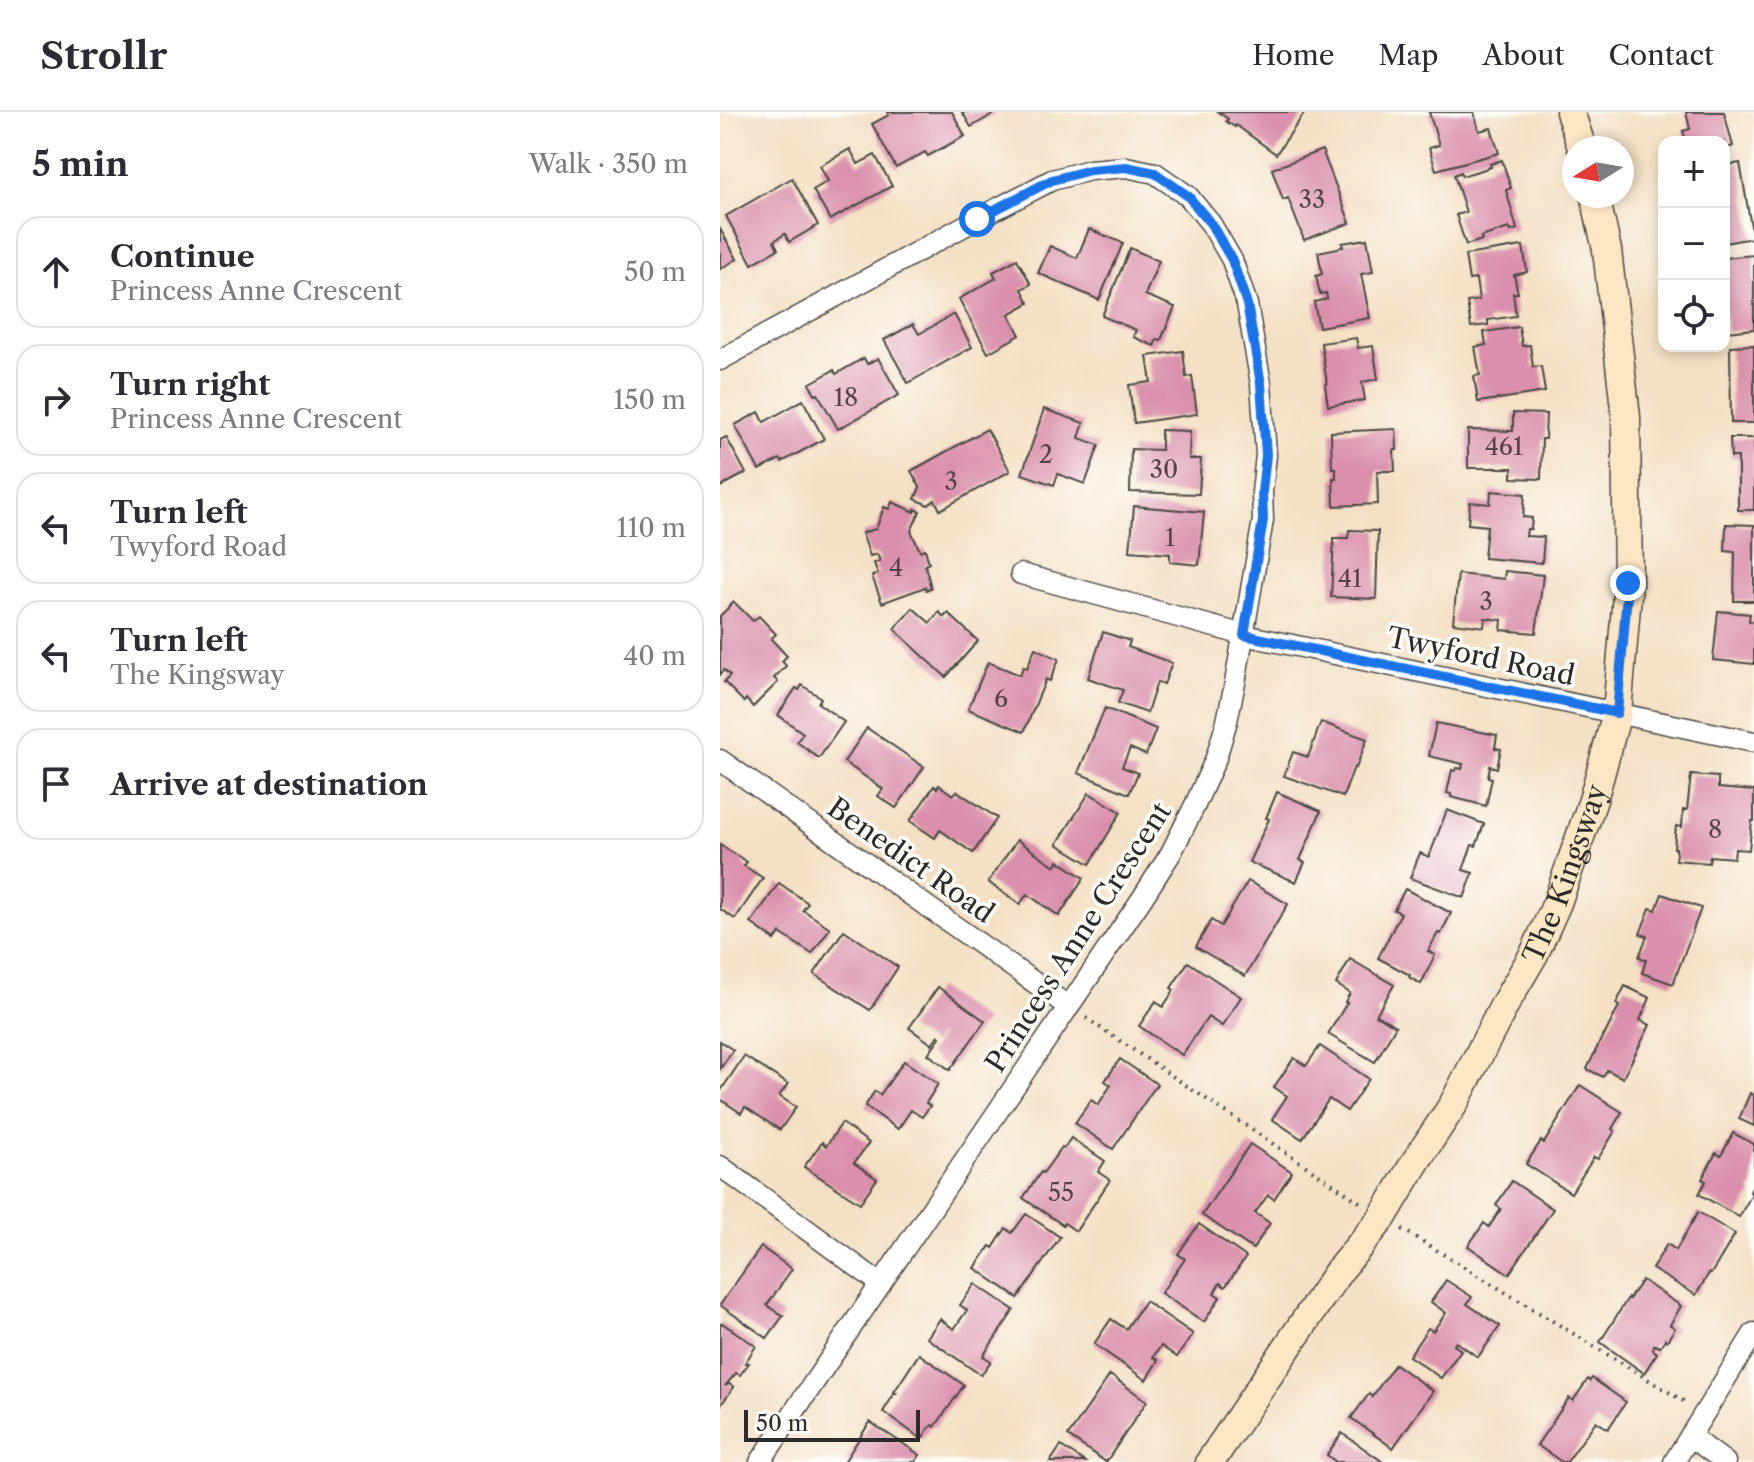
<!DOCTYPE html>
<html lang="en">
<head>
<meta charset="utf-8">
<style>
  :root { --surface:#fff; --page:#f7f7f7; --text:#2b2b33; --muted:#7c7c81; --line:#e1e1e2 }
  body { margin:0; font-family:"Libre Caslon Text",serif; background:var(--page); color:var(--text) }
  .controls { position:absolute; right:24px; top:24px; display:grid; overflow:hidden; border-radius:16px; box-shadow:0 4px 12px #0003 }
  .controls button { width:72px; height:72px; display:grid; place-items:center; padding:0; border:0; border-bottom:2px solid var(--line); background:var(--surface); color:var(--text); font:40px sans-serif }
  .compass { position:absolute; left:842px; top:24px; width:72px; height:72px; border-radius:50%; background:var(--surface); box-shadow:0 4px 12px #0003; rotate:259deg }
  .scale { position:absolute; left:24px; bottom:20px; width:176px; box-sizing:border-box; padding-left:8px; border:4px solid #2b2b2b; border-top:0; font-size:22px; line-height:28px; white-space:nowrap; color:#2b2b2b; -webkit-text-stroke:6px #fdfcf7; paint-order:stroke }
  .stop { position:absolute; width:24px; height:24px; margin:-18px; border:6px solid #1a73e8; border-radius:50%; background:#fff }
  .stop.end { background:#1a73e8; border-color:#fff; box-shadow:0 2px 8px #0008 }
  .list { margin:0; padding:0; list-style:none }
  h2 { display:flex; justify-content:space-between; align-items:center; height:104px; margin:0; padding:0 32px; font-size:34px }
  h2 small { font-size:26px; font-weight:400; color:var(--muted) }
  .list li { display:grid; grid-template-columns:52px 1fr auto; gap:24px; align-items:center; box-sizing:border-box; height:112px; margin:0 16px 16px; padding:0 16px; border:2px solid var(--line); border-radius:24px }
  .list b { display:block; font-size:30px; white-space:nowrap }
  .list p { margin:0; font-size:26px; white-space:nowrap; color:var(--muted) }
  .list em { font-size:26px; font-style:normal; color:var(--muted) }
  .icon { flex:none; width:44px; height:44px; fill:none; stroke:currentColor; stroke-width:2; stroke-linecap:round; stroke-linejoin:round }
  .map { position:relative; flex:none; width:1034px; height:1350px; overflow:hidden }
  header { display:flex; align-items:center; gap:48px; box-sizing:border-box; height:112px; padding:0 40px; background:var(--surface); border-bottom:2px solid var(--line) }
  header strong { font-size:38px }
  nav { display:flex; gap:44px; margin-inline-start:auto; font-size:28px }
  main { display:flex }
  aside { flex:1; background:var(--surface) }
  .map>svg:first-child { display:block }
</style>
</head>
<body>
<header>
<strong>Strollr</strong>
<nav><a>Home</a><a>Map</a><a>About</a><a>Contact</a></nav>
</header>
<main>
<aside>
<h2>5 min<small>Walk · 350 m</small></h2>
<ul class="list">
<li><svg class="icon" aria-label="ahead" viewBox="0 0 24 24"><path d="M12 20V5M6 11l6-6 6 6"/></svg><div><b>Continue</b><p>Princess Anne Crescent</p></div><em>50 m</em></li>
<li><svg class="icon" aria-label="right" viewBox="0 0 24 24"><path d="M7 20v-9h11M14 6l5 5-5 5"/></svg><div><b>Turn right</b><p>Princess Anne Crescent</p></div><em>150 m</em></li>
<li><svg class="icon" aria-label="left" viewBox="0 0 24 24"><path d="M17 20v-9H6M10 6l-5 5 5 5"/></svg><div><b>Turn left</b><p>Twyford Road</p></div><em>110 m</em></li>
<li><svg class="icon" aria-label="left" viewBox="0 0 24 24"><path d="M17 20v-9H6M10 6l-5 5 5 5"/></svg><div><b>Turn left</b><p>The Kingsway</p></div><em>40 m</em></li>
<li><svg class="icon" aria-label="arrive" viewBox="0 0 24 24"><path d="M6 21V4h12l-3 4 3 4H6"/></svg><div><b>Arrive at destination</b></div></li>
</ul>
</aside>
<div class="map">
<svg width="1034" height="1350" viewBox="0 0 1034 1350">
  <rect width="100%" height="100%" fill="#fdfcf7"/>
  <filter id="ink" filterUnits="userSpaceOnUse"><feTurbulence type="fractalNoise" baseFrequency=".0125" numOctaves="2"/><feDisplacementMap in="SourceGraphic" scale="16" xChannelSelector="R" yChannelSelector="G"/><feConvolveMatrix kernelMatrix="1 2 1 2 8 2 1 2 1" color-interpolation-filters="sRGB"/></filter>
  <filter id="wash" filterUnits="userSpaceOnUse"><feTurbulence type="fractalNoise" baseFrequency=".006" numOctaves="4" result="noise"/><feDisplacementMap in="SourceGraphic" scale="32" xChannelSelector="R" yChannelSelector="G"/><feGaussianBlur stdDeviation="1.8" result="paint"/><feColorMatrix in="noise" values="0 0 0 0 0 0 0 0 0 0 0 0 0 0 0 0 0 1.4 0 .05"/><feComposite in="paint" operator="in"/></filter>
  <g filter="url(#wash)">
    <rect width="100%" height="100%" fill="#f4e0c5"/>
    <g id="blocks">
      <g fill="#da8fac">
        <path d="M 167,0 L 232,0 L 245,24 L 208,44 L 205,40 L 176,56 L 152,12 L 169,3 Z"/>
        <path d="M 242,0 L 277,0 L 251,15 Z"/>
        <path d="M 498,0 L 581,0 L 584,2 L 556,42 L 516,13 L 515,15 L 506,9 L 508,7 Z"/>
        <path d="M 709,0 L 754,0 L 759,19 L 771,16 L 779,41 L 716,58 L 709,36 L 719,33 Z"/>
        <path d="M 966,0 L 1004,0 L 1013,34 L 1004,37 L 1004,30 L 966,30 L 963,19 L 970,17 Z"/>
        <path d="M 130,37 L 138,52 L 155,43 L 172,74 L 110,108 L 93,78 L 108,69 L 100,54 Z"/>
        <path d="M 602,38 L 630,111 L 584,128 L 568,86 L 563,88 L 552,57 Z"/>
        <path d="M 782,48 L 791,76 L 786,78 L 797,117 L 791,119 L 789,116 L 761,125 L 762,128 L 746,133 L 736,103 L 746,100 L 734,63 L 741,60 L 742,64 L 771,55 L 770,52 Z"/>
        <path d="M 1020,51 L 1033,126 L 1004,131 L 1004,54 Z"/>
        <path d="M 72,66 L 98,113 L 69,130 L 65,122 L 54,129 L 58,137 L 32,152 L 6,104 Z"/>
        <path d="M 0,117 L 17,147 L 0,157 Z"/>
        <path d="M 369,117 L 403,131 L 379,188 L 318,161 L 330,134 L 357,146 Z"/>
        <path d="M 647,127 L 653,160 L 641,162 L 650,206 L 599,215 L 594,190 L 607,187 L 606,181 L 600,182 L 596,164 L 602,162 L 598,140 L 623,135 L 622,131 Z"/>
        <path d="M 803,134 L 807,160 L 794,163 L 798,181 L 793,181 L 796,204 L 768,208 L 768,213 L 751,215 L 747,190 L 759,188 L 756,167 L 749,168 L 745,143 Z"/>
        <path d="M 410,136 L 439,149 L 425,183 L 455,195 L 441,228 L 437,227 L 434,234 L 413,225 L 416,218 L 382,204 Z"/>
        <path d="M 1034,143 L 1034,217 L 1007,220 L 1004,188 L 1004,146 Z"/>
        <path d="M 297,147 L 311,172 L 302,177 L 309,191 L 289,202 L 300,223 L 268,241 L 239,187 L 276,166 L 273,160 Z"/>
        <path d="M 234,202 L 252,235 L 188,271 L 164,228 L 193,212 L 199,222 Z"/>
        <path d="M 799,215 L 802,234 L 810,233 L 813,255 L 821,254 L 825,280 L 758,290 L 754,264 L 760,263 L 755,235 L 766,233 L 764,220 Z"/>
        <path d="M 636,226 L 638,236 L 653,234 L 658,267 L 642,270 L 645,288 L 608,294 L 605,273 L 607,272 L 601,231 Z"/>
        <path d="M 1034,233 L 1034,311 L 1011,311 L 1010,234 Z"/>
        <path d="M 463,239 L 466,265 L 472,264 L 477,302 L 414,311 L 409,273 L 431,270 L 427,244 Z"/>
        <path d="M 144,246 L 147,252 L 158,246 L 179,283 L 118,317 L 98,282 L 96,283 L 89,272 L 114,258 L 116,262 Z"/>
        <path d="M 83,288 L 104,327 L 62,350 L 60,347 L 39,358 L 15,313 L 39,300 L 44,310 Z"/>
        <path d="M 324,297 L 364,311 L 359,326 L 379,333 L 365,372 L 338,362 L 334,373 L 302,362 Z"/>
        <path d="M 793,301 L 826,302 L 825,327 L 822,327 L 821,367 L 792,366 L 792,356 L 748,356 L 748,318 L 793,319 Z"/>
        <path d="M 267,317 L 290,359 L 220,398 L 215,388 L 208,393 L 195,387 L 200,375 L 191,359 Z"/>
        <path d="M 676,317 L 677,338 L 674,338 L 675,359 L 657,359 L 658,392 L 614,394 L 613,366 L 616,366 L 616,356 L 612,356 L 611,320 Z"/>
        <path d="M 441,318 L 470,319 L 469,347 L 481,347 L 479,382 L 410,380 L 411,337 L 441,338 Z"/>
        <path d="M 6,325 L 26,361 L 0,375 L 0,328 Z"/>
        <path d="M 1010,326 L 1034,326 L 1034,398 L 1018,398 L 1018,345 L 1011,345 Z"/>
        <path d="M 771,379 L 805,382 L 803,405 L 812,406 L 811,417 L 807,417 L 806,424 L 824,425 L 822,451 L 764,446 L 767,414 L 748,412 L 750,390 L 770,392 Z"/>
        <path d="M 172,390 L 195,400 L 195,397 L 200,399 L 191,419 L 200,439 L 205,437 L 209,451 L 205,453 L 211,476 L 206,478 L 205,475 L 162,491 L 152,464 L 158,462 L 154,451 L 160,449 L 157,442 L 150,444 L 142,421 L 156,417 L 164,395 L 169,397 Z"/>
        <path d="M 414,394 L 484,400 L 479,453 L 450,450 L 450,442 L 410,439 Z"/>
        <path d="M 1006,412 L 1034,413 L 1034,489 L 1014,489 L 1015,440 L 1005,439 Z"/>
        <path d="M 629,418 L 658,419 L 656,487 L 611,485 L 614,426 L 628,426 Z"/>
        <path d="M 785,459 L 823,463 L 816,521 L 781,518 L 782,508 L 765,506 L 764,515 L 733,511 L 738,462 L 784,467 Z"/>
        <path d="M 14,490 L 33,509 L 39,504 L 56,522 L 51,527 L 67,544 L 62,549 L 66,554 L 54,566 L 58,570 L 33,595 L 26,587 L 24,590 L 4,570 L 10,564 L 4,558 L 0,562 L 0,504 Z"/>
        <path d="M 193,496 L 210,511 L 219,500 L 224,505 L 228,501 L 258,529 L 226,565 L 174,517 Z"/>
        <path d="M 998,499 L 1030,502 L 1029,509 L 1034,510 L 1034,552 L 993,548 Z"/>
        <path d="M 383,520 L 410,529 L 408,535 L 452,551 L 444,572 L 437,570 L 427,601 L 398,591 L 403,578 L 368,566 Z"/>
        <path d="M 315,536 L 339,547 L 330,569 L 326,567 L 304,620 L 248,597 L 268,550 L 300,563 L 303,555 L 307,556 Z"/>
        <path d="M 82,573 L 101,586 L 98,591 L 124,610 L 99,646 L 77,630 L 83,621 L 58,603 L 76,576 L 79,578 Z"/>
        <path d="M 385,596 L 436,617 L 426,643 L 410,636 L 402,655 L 418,661 L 409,682 L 358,661 Z"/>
        <path d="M 601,610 L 647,627 L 636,656 L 634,655 L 623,685 L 564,664 L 573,640 L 588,645 Z"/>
        <path d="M 716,611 L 777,623 L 775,636 L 781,637 L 777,656 L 770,654 L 768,665 L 772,666 L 766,694 L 731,685 L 731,682 L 727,681 L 732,658 L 736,659 L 737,656 L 742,657 L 743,652 L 709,644 Z"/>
        <path d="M 147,616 L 204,655 L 176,696 L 158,684 L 163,677 L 124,650 Z"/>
        <path d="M 971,663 L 998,665 L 998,676 L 1034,679 L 1034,709 L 1032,709 L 1029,738 L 1015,737 L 1014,746 L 990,744 L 989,751 L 956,748 L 956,736 L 954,736 L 956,714 L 962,715 L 963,698 L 967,698 Z"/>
        <path d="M 219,673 L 233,683 L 237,679 L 277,706 L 253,741 L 220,718 L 215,726 L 190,709 L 214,674 L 217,676 Z"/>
        <path d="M 557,680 L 601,699 L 580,748 L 585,750 L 576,770 L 529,750 L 549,707 L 546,706 Z"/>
        <path d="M 369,681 L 401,700 L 370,752 L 337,732 Z"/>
        <path d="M 727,698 L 764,712 L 756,734 L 752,733 L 743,758 L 753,761 L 744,786 L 690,766 L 700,741 L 709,745 Z"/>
        <path d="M 297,728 L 335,754 L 338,749 L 364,766 L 339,804 L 307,782 L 300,792 L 268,770 Z"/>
        <path d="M 0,733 L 27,750 L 24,754 L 43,766 L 15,807 L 0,797 Z"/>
        <path d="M 528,769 L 568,792 L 525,864 L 476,835 L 491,808 L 501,814 Z"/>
        <path d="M 59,771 L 88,791 L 83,798 L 110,816 L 92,842 L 60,821 L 55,828 L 31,811 Z"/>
        <path d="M 685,777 L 731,801 L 721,822 L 718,821 L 708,839 L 715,843 L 701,872 L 689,865 L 690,863 L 658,846 L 681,801 L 674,798 Z"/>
        <path d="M 942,782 L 981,796 L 953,872 L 922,861 L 926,848 L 919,845 L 927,824 L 920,822 L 930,796 L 936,798 Z"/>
        <path d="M 124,818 L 178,855 L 150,898 L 94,862 Z"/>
        <path d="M 630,847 L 674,873 L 656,903 L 676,914 L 655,950 L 608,922 L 627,891 L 625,890 L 630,881 L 616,872 Z"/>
        <path d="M 468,850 L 521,885 L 502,914 L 488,905 L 462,943 L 419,914 L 436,889 L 443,895 L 454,878 L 451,876 Z"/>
        <path d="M 905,874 L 930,886 L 920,908 L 930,913 L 903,966 L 887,958 L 883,965 L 867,957 L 883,923 L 884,924 L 899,894 L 896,892 Z"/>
        <path d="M 218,875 L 265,909 L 230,958 L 208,942 L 220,925 L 218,923 L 212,932 L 189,916 Z"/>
        <path d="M 0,929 L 13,938 L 0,957 Z"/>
        <path d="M 600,934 L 649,967 L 627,999 L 609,987 L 582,1027 L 552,1007 L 567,984 L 554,975 L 574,946 L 586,954 Z"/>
        <path d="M 24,944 L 68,972 L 59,984 L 76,995 L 60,1018 L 25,995 L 21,1001 L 0,987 L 0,980 Z"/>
        <path d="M 400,947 L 437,972 L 393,1037 L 355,1011 L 371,988 L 378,993 L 391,973 L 385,969 Z"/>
        <path d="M 184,949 L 218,972 L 206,991 L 210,994 L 202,1005 L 191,998 L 178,1017 L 145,994 L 155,979 L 160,983 Z"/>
        <path d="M 860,973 L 902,1000 L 892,1017 L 895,1019 L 878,1047 L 874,1045 L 851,1081 L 806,1052 L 821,1029 L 824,1031 Z"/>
        <path d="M 1030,981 L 1034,983 L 1034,1014 L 1019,1007 Z"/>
        <path d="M 122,1011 L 149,1031 L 134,1051 L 157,1067 L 140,1091 L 84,1055 L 102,1030 L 106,1034 Z"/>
        <path d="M 1013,1021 L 1034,1032 L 1034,1072 L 1030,1080 L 1032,1082 L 1019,1105 L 979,1082 L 986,1069 L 982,1067 L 996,1041 L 1001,1044 Z"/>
        <path d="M 351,1026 L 385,1049 L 378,1060 L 390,1068 L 356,1119 L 344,1111 L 343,1113 L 303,1086 L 321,1060 L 323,1061 L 342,1035 L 344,1036 Z"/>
        <path d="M 530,1032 L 572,1060 L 554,1087 L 548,1083 L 535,1101 L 550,1111 L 533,1137 L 482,1103 Z"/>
        <path d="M 792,1069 L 833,1097 L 789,1162 L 748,1134 L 764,1111 L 769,1115 L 781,1097 L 776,1093 Z"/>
        <path d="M 978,1100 L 1015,1122 L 991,1162 L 989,1161 L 976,1183 L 932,1157 L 947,1132 L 956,1138 Z"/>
        <path d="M 306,1102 L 340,1125 L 298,1186 L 255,1156 L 270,1134 L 273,1136 L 286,1116 L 292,1121 Z"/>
        <path d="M 479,1112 L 526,1145 L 505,1175 L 500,1171 L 494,1181 L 500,1185 L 484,1210 L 441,1181 L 465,1147 L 458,1142 Z"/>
        <path d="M 41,1135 L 72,1157 L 47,1193 L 63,1204 L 47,1226 L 0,1193 Z"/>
        <path d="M 726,1168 L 752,1185 L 747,1192 L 780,1214 L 758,1245 L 736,1230 L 734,1233 L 741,1238 L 721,1266 L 689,1244 L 708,1216 L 713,1219 L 726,1201 L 711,1190 Z"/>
        <path d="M 922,1168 L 961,1194 L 950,1213 L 955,1216 L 947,1229 L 945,1227 L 940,1235 L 934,1233 L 932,1237 L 937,1241 L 924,1261 L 880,1230 L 908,1186 L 909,1187 Z"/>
        <path d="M 255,1172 L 294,1198 L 263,1244 L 271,1249 L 261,1263 L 207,1226 L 220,1207 L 234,1217 L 247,1198 L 240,1193 Z"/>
        <path d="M 425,1189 L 473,1222 L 457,1245 L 441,1234 L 433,1245 L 438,1248 L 426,1268 L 374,1232 L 391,1207 L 406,1217 Z"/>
        <path d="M 2,1211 L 36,1234 L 25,1251 L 29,1251 L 20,1263 L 16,1261 L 5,1274 L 9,1272 L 14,1275 L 0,1294 L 0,1213 Z"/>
        <path d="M 199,1242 L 244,1273 L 215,1315 L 213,1313 L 209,1316 L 202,1327 L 163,1300 L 174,1282 L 176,1281 L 174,1280 Z"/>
        <path d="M 675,1252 L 713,1279 L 673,1336 L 631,1306 L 649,1282 L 652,1285 Z"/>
        <path d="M 390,1263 L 427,1289 L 386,1350 L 348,1324 Z"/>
        <path d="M 872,1266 L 906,1290 L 888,1317 L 876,1309 L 847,1350 L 842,1350 L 817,1333 L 849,1286 L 853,1289 L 868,1267 L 870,1269 Z"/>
        <path d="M 150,1310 L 200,1343 L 195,1350 L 124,1350 Z"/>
        <path d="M 622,1321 L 663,1350 L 616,1350 L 607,1343 Z"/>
        <path d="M 341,1334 L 365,1350 L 330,1350 Z"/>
      </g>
    </g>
  </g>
  <g filter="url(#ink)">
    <use href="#blocks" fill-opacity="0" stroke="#494642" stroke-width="2"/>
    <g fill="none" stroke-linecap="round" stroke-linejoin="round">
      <g stroke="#494642" stroke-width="23">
        <g id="street">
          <path d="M 0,248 L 257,107 L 332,68 L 370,58 L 406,55 L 435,61 L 468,84 L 491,112 L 512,148 L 527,192 L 541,272 L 546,343 L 542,380 L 543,408 L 515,571 L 507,609 L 496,646 L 475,693 L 451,741 L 423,785 L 40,1350"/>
          <path d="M 301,462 L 524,523 L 1034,630"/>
          <path d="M 0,648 L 349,895"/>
          <path d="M 0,1054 L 161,1172"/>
          <path d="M 970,1324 L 1005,1350"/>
          <path d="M 954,1350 L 1034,1221"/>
        </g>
      </g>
      <g stroke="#494642" stroke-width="31">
        <g id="secondary">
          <path d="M 850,0 L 862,36"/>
          <path id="s1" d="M 490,1350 L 618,1160 L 662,1106 L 696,1049 L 733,993 L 786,890 L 814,842 L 837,791 L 873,688 L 897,601 L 908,471 L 906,305 L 887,138 L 875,84"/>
        </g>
      </g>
      <g stroke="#494642" stroke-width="4" stroke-dasharray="2 6" stroke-linecap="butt">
        <path d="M 366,906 L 641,1091"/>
        <path d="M 682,1117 L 965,1290"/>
      </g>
      <use href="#street" stroke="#fff" stroke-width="20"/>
      <use href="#secondary" stroke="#fce6c4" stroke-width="28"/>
    </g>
  </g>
  <g fill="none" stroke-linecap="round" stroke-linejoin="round" filter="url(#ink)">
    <path stroke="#1a73e8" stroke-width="10" d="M 257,107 L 332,68 L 370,58 L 406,55 L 435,61 L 468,84 L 491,112 L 512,148 L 527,192 L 541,272 L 546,343 L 542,380 L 543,408 L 524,523 L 897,601 L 908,471"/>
  </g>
  <g text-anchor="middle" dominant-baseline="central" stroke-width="7" stroke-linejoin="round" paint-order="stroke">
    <g font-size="24" fill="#57444b">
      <text x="592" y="87">33</text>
      <text x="126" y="285">18</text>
      <text x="784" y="334">461</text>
      <text x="326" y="342">2</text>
      <text x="444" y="357">30</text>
      <text x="231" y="369">3</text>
      <text x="450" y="425">1</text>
      <text x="176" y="455">4</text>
      <text x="630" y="466">41</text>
      <text x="766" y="489">3</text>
      <text x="281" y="586">6</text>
      <text x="995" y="717">8</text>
      <text x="341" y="1080">55</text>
    </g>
    <g font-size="28" fill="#2b2b2b" stroke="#fdfcf7">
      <text transform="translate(761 544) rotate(12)">Twyford Road</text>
      <text transform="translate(191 748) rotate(35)">Benedict Road</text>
      <text stroke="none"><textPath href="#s1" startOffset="690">The Kingsway</textPath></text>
      <text transform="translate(358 825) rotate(-57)">Princess Anne Crescent</text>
    </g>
  </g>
</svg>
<div class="controls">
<button>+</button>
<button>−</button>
<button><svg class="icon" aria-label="locate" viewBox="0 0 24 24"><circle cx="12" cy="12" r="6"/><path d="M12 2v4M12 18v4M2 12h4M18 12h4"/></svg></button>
</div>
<svg class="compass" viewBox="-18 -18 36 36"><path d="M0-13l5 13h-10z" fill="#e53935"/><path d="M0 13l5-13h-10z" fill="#7c7c81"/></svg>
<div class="scale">50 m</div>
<div class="stop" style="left:257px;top:107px"></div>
<div class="stop end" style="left:908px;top:471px"></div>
</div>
</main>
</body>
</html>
